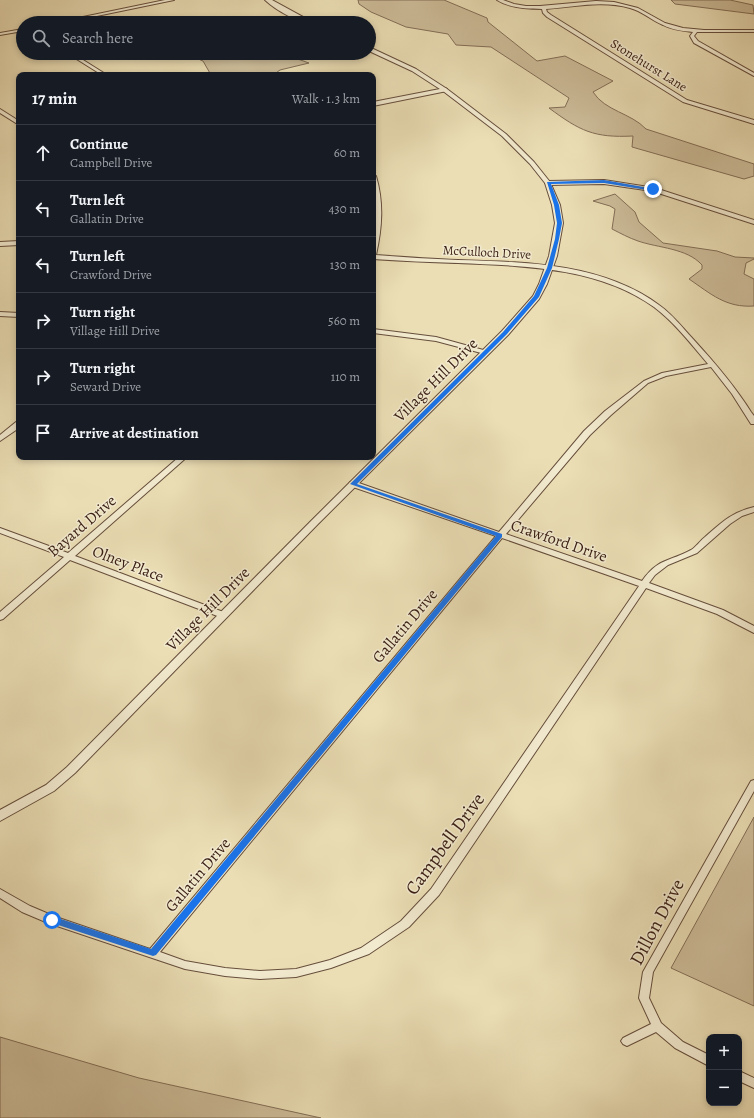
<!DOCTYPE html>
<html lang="en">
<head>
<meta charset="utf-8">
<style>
  :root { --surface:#171b24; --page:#20242c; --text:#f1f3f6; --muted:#9ea1a6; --line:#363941 }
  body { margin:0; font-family:Alegreya,serif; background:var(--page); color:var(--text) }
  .controls { position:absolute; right:12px; bottom:12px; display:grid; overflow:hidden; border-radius:8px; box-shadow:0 2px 6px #0003 }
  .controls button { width:36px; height:36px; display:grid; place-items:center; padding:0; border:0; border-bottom:1px solid var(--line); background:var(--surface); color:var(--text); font:20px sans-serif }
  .stop { position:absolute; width:12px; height:12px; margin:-9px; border:3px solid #1a73e8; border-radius:50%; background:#fff }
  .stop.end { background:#1a73e8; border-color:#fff; box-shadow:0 1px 4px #0008 }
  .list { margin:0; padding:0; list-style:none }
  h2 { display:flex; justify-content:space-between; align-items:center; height:52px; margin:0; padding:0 16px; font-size:17px }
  h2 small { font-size:13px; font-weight:400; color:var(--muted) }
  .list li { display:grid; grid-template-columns:26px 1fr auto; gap:12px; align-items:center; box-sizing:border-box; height:56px; padding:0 16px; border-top:1px solid var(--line) }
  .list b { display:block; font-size:15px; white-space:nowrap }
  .list p { margin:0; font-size:13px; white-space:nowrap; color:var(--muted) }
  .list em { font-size:13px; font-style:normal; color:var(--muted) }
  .icon { flex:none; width:22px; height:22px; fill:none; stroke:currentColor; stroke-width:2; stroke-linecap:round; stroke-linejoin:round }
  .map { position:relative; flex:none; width:754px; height:1118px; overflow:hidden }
  .search { position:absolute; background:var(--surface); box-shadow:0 2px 6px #0003; left:16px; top:16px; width:360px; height:44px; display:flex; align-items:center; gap:10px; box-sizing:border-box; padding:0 14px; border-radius:22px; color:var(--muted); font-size:15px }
  .panel { position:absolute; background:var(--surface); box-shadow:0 2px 6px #0003; left:16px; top:72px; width:360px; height:388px; border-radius:8px }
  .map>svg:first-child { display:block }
</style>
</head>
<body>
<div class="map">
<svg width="754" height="1118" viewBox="0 0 754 1118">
  <rect width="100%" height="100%" fill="#ebdeb5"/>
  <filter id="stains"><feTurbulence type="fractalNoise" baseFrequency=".005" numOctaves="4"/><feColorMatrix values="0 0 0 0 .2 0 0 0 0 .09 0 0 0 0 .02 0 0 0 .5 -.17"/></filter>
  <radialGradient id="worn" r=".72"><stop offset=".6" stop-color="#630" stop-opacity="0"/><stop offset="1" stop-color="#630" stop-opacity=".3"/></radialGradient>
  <g fill="#cdbd9a" stroke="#836e57">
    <path d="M 358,0 L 444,0 L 487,18 L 488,22 L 537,61 L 565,56 L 613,81 L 593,92 C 605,111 631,113 646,129 L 754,164 L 754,176 L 744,179 L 632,147 L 633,136 C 594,138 580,131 549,108 L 565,107 L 569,98 L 491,47 L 456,45 L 448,34 L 406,27 L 371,12 L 359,4 Z"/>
    <path d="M 671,0 L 730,0 L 753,5 L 754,14 L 675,4 Z"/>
    <path d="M 158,53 L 281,53 L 309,63 L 280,70 L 273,75 L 211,75 L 203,61 L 196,58 L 166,59 Z"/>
    <path d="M 615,194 L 635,212 L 639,222 L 663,243 L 717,251 L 735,257 L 754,258 L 754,259 L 746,263 L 744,274 L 754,279 L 754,306 C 726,308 711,294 689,279 L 702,269 L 702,265 C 687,248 658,248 638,241 C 629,238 620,233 612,229 L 615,209 L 610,206 L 593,201 Z"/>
    <path d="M 754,817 L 754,1006 L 671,968 Z"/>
    <path d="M 0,1037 L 139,1078 L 321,1118 L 0,1118 Z"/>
  </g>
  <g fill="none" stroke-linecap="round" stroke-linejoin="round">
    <g stroke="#664e3c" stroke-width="2">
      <g id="minor">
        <path d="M 165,0 L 174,0 L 63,23 L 54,23 Z"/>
        <path d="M 497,0 L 503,0 L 514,4 L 526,6 L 540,6 L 596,1 L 614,2 L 638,8 L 665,23 L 683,28 L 704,30 L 754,30 L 754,32 L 697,32 L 694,36 L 698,41 L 754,73 L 754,76 L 694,43 L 690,36 L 693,32 C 683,31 672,30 663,25 C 651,20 642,11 630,8 C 602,0 574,7 546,9 L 547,12 L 551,15 L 687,100 L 754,120 L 754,124 L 683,102 L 547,17 L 543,13 L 542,9 C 527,9 509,8 497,0 Z"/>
        <path d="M 23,29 L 23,31 L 0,35 L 0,33 Z"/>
        <path d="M 67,53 L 72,53 L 107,75 L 102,75 Z"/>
        <path d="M 445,88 L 447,89 L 447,91 L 373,106 L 373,102 Z"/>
        <path d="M 0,109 L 19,121 L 19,125 L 0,113 Z"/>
        <path d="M 373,174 L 376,176 C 384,203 382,228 376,255 C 403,257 431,259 458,260 C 525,262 602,263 659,305 C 672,314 682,327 693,339 C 714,362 734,385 751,412 L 754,416 L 754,424 L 751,424 L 732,394 L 711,367 L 666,376 L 648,383 L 611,415 L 590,435 L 506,534 L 642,581 C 658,558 669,562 691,550 C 696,547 700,541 705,537 C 721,523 732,512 754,507 L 754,512 L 742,516 L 730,524 L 697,553 L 668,565 L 655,575 L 649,583 L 723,610 L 754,626 L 754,633 L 717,614 L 646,588 L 439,895 L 409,927 L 369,954 L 331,968 L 296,977 L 260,979 L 225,976 L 185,969 L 48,923 L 22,912 L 0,898 L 0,889 L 30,906 L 56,917 L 150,949 L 496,536 L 350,486 L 349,484 L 350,482 L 356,482 L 499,532 L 584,431 L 605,411 L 644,381 L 662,373 L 708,364 C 692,345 674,322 654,307 C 598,267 524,266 458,263 C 430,262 401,261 373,259 C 373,242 376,226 376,209 C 376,197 373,186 373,174 ZM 502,538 L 639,586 L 431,889 L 401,921 L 361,948 L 330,960 L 296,969 L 260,971 L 225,968 L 185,961 L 160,952 Z"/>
        <path d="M 604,180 L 655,188 L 754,220 L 754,224 L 652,191 L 604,184 L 548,185 L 545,183 L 548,181 Z"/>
        <path d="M 19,241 L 19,245 L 0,246 L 0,242 Z"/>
        <path d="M 0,312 L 19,313 L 19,317 L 0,316 Z"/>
        <path d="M 373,329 L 436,337 L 487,351 L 488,352 L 485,354 L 436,341 L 373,333 Z"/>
        <path d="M 16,422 L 19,422 L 19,428 L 0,441 L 0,435 Z"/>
        <path d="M 179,457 L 187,457 L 75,556 L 226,613 L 227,615 L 226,617 L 220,617 L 70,560 L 3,619 L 0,620 L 0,612 L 64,557 L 0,533 L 0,528 L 68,553 Z"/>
        <path d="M 754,780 L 754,791 L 653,972 L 649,998 L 661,1023 L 683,1042 L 709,1055 L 709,1066 L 675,1048 L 656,1032 L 631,1044 L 627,1046 L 623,1044 L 621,1041 L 623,1038 L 651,1024 L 639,998 L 643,972 L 751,781 Z"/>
        <path d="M 739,1071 L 754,1078 L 754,1088 L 739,1081 Z"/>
      </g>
    </g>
    <g stroke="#664e3c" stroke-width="2">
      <g id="tertiary">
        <path d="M 265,0 L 272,0 L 314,23 C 298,23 277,11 265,0 Z"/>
        <path d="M 369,47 L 416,69 L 447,89 L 506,134 L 534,162 L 550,182 L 560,205 L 563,223 L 557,256 L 547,284 L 539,299 L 508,335 L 318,524 L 75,773 L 54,791 L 0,821 L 0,810 L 46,785 L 67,767 L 312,520 L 502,331 L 533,296 L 539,284 L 549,256 L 555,223 L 552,205 L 545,183 L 530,164 L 502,136 L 443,91 L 412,71 L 369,51 Z"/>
      </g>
    </g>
    <use href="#minor" fill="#f2eacf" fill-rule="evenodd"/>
    <use href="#tertiary" fill="#f2eacf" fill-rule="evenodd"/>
  </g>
  <path fill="#1a73e8" d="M 604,180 L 655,189 L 653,191 L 604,183 L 551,184 L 559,205 L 562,223 L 559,239 L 552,268 L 539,297 L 507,334 L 357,484 L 502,534 L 502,537 L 156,955 L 153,956 L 49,922 L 48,920 L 49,917 L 52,916 L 151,949 L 496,536 L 350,484 L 503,332 L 534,296 L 547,268 L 555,239 L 557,223 L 554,205 L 547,182 Z"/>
  <g text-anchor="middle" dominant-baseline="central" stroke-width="3" stroke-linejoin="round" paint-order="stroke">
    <g font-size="13" fill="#391e14" stroke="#f2eacf">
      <text transform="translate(649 65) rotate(32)">Stonehurst Lane</text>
      <text transform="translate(487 252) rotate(3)">McCulloch Drive</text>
    </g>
    <g font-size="16" fill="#391e14" stroke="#f2eacf">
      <text transform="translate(436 380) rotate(-45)">Village Hill Drive</text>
      <text transform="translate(82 526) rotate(-41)">Bayard Drive</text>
      <text transform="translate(559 541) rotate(19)">Crawford Drive</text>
      <text transform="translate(128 564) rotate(21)">Olney Place</text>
      <text transform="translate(208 609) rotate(-45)">Village Hill Drive</text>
      <text transform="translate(405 626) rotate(-50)">Gallatin Drive</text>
      <text transform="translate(198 875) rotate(-50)">Gallatin Drive</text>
    </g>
    <g font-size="19" fill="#391e14" stroke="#f2eacf">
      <text transform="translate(445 844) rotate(-54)">Campbell Drive</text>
      <text transform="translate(657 922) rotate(-62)">Dillon Drive</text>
    </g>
  </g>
  <rect width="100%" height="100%" filter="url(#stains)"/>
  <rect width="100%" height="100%" fill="url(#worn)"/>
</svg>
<div class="controls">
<button>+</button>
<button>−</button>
</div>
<div class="stop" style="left:52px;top:920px"></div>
<div class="stop end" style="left:653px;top:189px"></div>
<div class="search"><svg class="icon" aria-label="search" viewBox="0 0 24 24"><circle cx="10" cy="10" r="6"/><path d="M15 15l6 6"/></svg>Search here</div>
<section class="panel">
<h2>17 min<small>Walk · 1.3 km</small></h2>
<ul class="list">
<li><svg class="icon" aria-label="ahead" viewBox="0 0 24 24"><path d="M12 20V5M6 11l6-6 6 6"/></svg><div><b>Continue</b><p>Campbell Drive</p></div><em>60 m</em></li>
<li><svg class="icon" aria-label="left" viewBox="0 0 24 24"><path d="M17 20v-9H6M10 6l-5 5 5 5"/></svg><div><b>Turn left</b><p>Gallatin Drive</p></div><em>430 m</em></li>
<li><svg class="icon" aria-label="left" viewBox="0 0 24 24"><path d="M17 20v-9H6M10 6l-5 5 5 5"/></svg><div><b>Turn left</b><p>Crawford Drive</p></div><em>130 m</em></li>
<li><svg class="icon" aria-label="right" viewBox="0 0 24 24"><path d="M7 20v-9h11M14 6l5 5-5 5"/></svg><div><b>Turn right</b><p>Village Hill Drive</p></div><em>560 m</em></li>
<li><svg class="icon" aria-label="right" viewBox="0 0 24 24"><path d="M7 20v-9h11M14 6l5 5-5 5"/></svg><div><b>Turn right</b><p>Seward Drive</p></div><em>110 m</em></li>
<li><svg class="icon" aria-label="arrive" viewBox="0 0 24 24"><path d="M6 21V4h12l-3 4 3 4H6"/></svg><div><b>Arrive at destination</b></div></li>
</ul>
</section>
</div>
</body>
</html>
